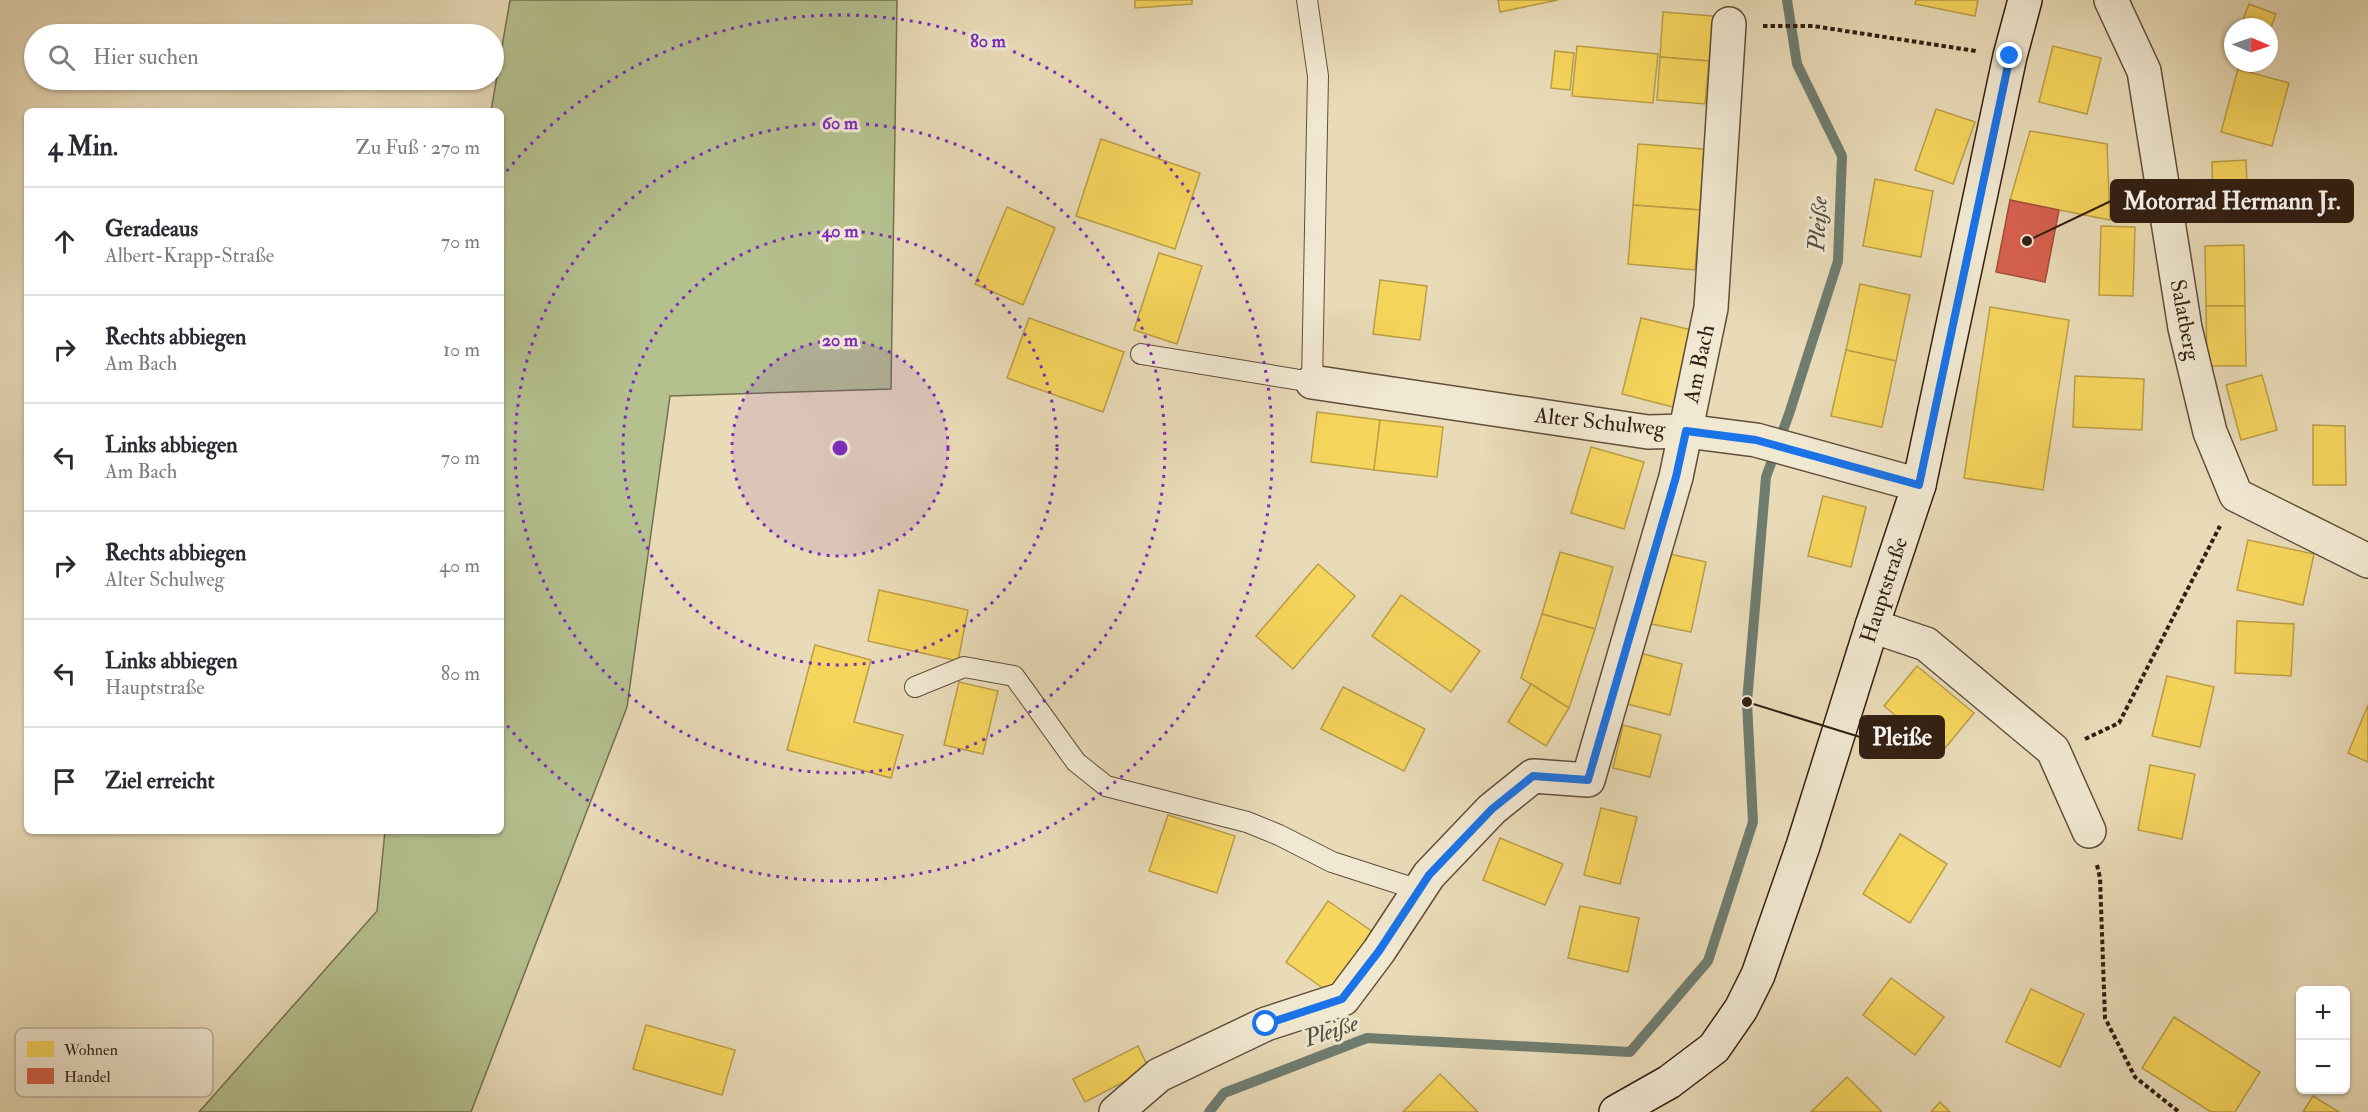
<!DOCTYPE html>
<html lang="de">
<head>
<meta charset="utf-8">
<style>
  :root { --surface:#fff; --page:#f7f7f7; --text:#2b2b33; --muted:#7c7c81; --line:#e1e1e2 }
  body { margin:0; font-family:"IM FELL Double Pica",serif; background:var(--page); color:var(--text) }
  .controls { position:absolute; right:18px; bottom:18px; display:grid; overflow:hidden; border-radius:9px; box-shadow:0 2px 4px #0004 }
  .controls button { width:54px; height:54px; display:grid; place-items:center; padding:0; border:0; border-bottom:2px solid var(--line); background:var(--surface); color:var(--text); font:30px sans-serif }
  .compass { position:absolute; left:2224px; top:18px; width:54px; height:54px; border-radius:50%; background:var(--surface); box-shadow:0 2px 4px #0004; rotate:92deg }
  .stop { position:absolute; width:18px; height:18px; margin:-14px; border:4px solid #1a73e8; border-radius:50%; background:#fff }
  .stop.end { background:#1a73e8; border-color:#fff; box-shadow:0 2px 6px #0008 }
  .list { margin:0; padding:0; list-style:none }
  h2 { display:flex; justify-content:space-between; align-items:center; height:78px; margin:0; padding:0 24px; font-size:26px }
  h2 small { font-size:20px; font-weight:400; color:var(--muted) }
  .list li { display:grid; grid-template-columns:39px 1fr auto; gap:18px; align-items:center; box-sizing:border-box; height:108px; padding:0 24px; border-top:2px solid var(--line) }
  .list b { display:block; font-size:22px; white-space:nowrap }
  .list p { margin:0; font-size:20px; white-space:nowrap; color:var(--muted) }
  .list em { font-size:20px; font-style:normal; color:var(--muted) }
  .icon { flex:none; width:33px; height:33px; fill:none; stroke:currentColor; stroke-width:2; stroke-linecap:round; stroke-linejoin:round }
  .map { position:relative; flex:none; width:2368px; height:1112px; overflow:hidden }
  .search { position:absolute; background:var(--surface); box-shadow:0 2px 4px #0004; left:24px; top:24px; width:480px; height:66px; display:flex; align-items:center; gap:15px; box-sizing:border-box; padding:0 21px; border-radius:33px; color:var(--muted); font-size:22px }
  .panel { position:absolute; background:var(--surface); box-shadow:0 2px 4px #0004; left:24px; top:108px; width:480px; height:726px; border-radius:9px }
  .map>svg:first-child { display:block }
</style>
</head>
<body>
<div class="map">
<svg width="2368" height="1112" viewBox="0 0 2368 1112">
  <rect width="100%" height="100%" fill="#e9dbb8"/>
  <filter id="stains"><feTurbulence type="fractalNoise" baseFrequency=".00333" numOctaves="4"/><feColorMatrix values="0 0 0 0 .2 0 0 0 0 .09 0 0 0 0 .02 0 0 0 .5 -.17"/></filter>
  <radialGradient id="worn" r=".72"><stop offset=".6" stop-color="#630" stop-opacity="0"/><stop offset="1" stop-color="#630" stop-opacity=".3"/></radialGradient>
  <path fill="#b5c08f" stroke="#747051" stroke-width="1.5" d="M 510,0 L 897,0 L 891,389 L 670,396 L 627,707 L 471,1112 L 199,1112 L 377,911 L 385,831 L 501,831 L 501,111 L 491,111 Z"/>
  <g fill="#f6d55c" stroke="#bb9e46" stroke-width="1.5">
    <path d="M 1135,0 L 1192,0 L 1192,4 L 1135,8 Z"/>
    <path d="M 1498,0 L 1558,0 L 1500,12 Z"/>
    <path d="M 1916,0 L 1978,0 L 1975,16 L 1915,4 Z"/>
    <path d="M 2249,4 L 2276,14 L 2269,33 L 2269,27 L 2240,27 Z"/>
    <path d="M 1663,12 L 1713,16 L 1709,61 L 1660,57 Z"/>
    <path d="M 1577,46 L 1658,54 L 1653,103 L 1572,96 Z"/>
    <path d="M 2053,46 L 2101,58 L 2087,114 L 2039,102 Z"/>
    <path d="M 1555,51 L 1574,53 L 1570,90 L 1551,88 Z"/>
    <path d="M 1660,57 L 1709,61 L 1705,104 L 1657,100 Z"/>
    <path d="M 2238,69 L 2289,83 L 2272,146 L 2221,132 Z"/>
    <path d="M 1936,109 L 1975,122 L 1953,184 L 1915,170 Z"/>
    <path d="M 2030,131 L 2107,144 L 2110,220 L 2010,200 Z"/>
    <path d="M 1101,139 L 1200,173 L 1175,249 L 1076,216 Z"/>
    <path d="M 1638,144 L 1704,149 L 1700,210 L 1633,205 Z"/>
    <path d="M 2246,160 L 2248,208 L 2213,209 L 2212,162 Z"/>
    <path d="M 1875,179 L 1933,191 L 1921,257 L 1863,246 Z"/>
    <path d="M 1633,205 L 1700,210 L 1695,270 L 1628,264 Z"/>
    <path d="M 1007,207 L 1055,228 L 1023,305 L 975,284 Z"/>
    <path d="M 2101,226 L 2135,227 L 2133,296 L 2099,295 Z"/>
    <path d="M 2244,245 L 2245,306 L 2206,306 L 2205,246 Z"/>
    <path d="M 1159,253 L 1202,266 L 1177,344 L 1134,330 Z"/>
    <path d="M 1380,280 L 1427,286 L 1420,340 L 1373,334 Z"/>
    <path d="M 1860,284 L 1910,295 L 1896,361 L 1846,350 Z"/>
    <path d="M 2206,306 L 2245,306 L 2246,366 L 2207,366 Z"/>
    <path d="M 1990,307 L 2069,320 L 2043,490 L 1964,478 Z"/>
    <path d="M 1029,318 L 1124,352 L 1103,412 L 1007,378 Z"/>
    <path d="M 1641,318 L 1692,330 L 1673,407 L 1622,394 Z"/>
    <path d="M 1846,350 L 1896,361 L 1882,427 L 1831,416 Z"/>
    <path d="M 2262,375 L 2277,430 L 2241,440 L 2226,385 Z"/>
    <path d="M 2075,376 L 2144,379 L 2142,430 L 2073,427 Z"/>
    <path d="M 1317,412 L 1380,420 L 1374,470 L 1311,462 Z"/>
    <path d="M 1380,420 L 1443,427 L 1437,477 L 1374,470 Z"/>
    <path d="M 2313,425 L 2345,426 L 2346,485 L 2313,485 Z"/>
    <path d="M 1591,447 L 1644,462 L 1624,529 L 1571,513 Z"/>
    <path d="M 1823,496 L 1866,507 L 1851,567 L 1808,556 Z"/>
    <path d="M 2248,540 L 2314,554 L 2303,605 L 2237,590 Z"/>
    <path d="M 1560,552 L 1613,567 L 1595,629 L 1542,614 Z"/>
    <path d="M 1661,552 L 1706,562 L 1691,632 L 1646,623 Z"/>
    <path d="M 1318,564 L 1355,596 L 1293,669 L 1256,636 Z"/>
    <path d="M 879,590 L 968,610 L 958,661 L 868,641 Z"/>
    <path d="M 1401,595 L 1480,651 L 1451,692 L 1372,636 Z"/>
    <path d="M 1542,614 L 1595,629 L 1569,708 L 1521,678 Z"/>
    <path d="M 2237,621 L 2294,624 L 2291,676 L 2235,673 Z"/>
    <path d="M 815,645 L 871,660 L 854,722 L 903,735 L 891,778 L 787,750 Z"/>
    <path d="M 1640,653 L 1682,664 L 1670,715 L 1627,704 Z"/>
    <path d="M 1917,666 L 1974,713 L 1941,753 L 1884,706 Z"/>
    <path d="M 2167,676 L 2214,687 L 2200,747 L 2152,736 Z"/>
    <path d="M 959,682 L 998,691 L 983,754 L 944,745 Z"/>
    <path d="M 1531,684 L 1569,708 L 1546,746 L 1508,722 Z"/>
    <path d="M 1343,687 L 1425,729 L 1404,771 L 1321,729 Z"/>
    <path d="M 2368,705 L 2368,762 L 2348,753 Z"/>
    <path d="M 1623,725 L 1661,735 L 1650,777 L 1613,768 Z"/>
    <path d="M 2150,765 L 2195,774 L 2182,839 L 2138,830 Z"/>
    <path d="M 1601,808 L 1637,817 L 1620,884 L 1584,875 Z"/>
    <path d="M 1168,815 L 1235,836 L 1217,893 L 1149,871 Z"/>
    <path d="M 1900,834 L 1947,864 L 1910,923 L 1863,894 Z"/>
    <path d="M 1500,838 L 1563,864 L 1545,905 L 1483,880 Z"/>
    <path d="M 1328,901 L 1376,934 L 1334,996 L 1286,962 Z"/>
    <path d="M 1580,906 L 1639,918 L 1628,972 L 1568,958 Z"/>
    <path d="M 1891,978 L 1944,1017 L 1915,1055 L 1863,1015 Z"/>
    <path d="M 2031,989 L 2084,1014 L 2060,1067 L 2006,1042 Z"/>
    <path d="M 2174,1017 L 2260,1072 L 2235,1112 L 2211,1112 L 2142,1068 Z"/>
    <path d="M 646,1025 L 735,1050 L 722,1095 L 633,1069 Z"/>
    <path d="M 1138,1046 L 1149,1069 L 1085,1102 L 1073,1079 Z"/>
    <path d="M 1440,1074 L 1478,1112 L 1403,1112 Z"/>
    <path d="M 1847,1077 L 1882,1112 L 1811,1112 Z"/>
    <path d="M 2313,1096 L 2339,1112 L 2303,1112 Z"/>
    <path d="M 1940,1102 L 1950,1112 L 1931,1112 Z"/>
  </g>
  <path fill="#d6604d" stroke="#a54c3c" stroke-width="1.5" d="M 2010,200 L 2059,210 L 2045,282 L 1996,272 Z"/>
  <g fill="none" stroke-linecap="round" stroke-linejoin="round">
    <path stroke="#6f7d70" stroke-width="10" d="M 1209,1112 L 1224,1093 L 1367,1038 L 1630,1052 L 1708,961 L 1753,822 L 1747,702 L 1766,477 L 1789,414 L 1838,261 L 1842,156 L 1797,64 L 1787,0"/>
    <g stroke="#604e3c" stroke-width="22">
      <g id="lane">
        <path d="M 1141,354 L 1312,382 L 1318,76 L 1307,0"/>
        <path d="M 915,687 L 964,667 L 1014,676 L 1076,762 L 1106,786 L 1247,822 L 1279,835 L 1332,862 L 1419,890"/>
      </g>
    </g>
    <g stroke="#604e3c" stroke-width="36">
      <g id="street">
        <path d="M 2111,0 L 2144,71 L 2185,328 L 2210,432 L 2236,495 L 2368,561"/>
        <path d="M 1312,382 L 1648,432 L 1686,431 L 1756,440 L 1919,485"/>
        <path d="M 1872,626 L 1926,644 L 2053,750 L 2089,831"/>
        <path d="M 1116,1112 L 1159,1075 L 1266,1024 L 1343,999 L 1379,951 L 1429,875 L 1492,809 L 1533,776 L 1588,780 L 1676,477 L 1711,308 L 1729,24"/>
      </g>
    </g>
    <g stroke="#321f13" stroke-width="36">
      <path id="secondary" d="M 1616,1112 L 1669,1082 L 1714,1048 L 1741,1009 L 1758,975 L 1803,846 L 1872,626 L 1919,485 L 2010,56 L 2025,0"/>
    </g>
    <g stroke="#321f13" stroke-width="4" stroke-dasharray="4.5 3" stroke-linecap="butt">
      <path d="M 1763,26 L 1813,26 L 1976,51"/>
      <path d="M 2085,739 L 2119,723 L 2220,526"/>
      <path d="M 2097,865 L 2100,878 L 2105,1018 L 2135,1077 L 2179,1112"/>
    </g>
    <use href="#lane" stroke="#f1e8d1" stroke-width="20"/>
    <use href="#street" stroke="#f1e8d1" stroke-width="33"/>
    <use href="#secondary" stroke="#f1e8d1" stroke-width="33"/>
  </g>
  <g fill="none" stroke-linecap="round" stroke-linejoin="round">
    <path stroke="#1a73e8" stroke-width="8" d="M 1266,1024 L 1342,999 L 1379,951 L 1429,875 L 1492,809 L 1533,776 L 1588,780 L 1676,477 L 1686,431 L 1756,440 L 1919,485 L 2010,56"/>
  </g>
  <circle cx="840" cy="448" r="108" fill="#7b2cbf" fill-opacity=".12"/>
  <g fill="none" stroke="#7b2cbf" stroke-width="3" stroke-dasharray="3 6">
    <circle cx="840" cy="448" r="108"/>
    <circle cx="840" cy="448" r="217"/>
    <circle cx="840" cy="448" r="325"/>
    <path d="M501 178A433 433 0 1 1 501 718"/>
  </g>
  <g text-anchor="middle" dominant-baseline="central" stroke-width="6" stroke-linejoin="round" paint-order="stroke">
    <g font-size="22" fill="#321f13" stroke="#f1e8d1">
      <text transform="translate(2185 320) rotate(79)">Salatberg</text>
      <text transform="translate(1699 364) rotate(-78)">Am Bach</text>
      <text transform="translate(1600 422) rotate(6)">Alter Schulweg</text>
      <text transform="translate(1884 590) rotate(-72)">Hauptstraße</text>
    </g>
    <g font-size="24" font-style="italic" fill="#504e42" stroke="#f1e8d1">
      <text transform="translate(1818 224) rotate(-87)">Pleiße</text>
      <text transform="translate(1331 1031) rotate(-18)">Pleiße</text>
    </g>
  </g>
  <rect x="15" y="1028" width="198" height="69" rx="9" fill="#f1e8d1" stroke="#b8ac98" stroke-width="1.5"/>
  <rect x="27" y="1041" width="27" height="16" fill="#f6d55c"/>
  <rect x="27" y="1068" width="27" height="16" fill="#d6604d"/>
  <g font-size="16" fill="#321f13">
    <text x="64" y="1055">Wohnen</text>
    <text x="64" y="1082">Handel</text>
  </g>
  <circle cx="840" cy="448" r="9" fill="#7b2cbf" stroke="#f1e8d1" stroke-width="3"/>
  <g font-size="18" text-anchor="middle" font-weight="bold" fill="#7b2cbf" stroke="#f1e8d1" stroke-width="6" stroke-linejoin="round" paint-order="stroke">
    <text x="988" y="47">80 m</text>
    <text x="840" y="129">60 m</text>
    <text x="840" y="237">40 m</text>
    <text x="840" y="346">20 m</text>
  </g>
  <path fill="none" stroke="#321f13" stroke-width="2" d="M2027 241L2111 201M1747 702L1860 737"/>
  <g fill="#321f13" stroke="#f1e8d1" stroke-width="2">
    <circle cx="2027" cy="241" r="6"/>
    <circle cx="1747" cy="702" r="6"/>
  </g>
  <g fill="#321f13" stroke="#321f13" stroke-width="2">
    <rect x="2111" y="180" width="242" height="42" rx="6"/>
    <rect x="1860" y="716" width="84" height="42" rx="6"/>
  </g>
  <g font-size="24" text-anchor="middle" font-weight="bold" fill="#fff">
    <text x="2232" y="209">Motorrad Hermann Jr.</text>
    <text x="1902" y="745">Pleiße</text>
  </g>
  <rect width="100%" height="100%" filter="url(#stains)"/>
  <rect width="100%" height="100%" fill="url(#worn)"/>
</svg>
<div class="controls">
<button>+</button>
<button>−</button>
</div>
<svg class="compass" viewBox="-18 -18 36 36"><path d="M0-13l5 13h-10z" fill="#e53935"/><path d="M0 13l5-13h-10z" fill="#7c7c81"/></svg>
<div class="stop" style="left:1266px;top:1024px"></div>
<div class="stop end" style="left:2010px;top:56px"></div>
<div class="search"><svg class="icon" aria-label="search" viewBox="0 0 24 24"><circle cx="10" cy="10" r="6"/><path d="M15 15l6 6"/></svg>Hier suchen</div>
<section class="panel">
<h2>4 Min.<small>Zu Fuß · 270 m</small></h2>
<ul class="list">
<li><svg class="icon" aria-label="ahead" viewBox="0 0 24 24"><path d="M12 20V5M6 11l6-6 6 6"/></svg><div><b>Geradeaus</b><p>Albert-Krapp-Straße</p></div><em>70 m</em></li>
<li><svg class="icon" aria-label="right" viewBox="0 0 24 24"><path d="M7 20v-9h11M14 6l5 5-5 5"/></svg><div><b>Rechts abbiegen</b><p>Am Bach</p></div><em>10 m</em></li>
<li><svg class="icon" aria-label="left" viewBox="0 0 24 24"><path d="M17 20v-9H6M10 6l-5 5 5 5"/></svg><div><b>Links abbiegen</b><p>Am Bach</p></div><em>70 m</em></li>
<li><svg class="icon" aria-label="right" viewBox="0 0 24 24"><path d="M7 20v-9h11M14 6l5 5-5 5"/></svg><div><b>Rechts abbiegen</b><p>Alter Schulweg</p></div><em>40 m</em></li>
<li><svg class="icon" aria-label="left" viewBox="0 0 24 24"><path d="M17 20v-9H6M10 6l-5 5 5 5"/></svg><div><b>Links abbiegen</b><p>Hauptstraße</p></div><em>80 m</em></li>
<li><svg class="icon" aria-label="arrive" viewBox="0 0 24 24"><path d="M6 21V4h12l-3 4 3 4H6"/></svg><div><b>Ziel erreicht</b></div></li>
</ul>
</section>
</div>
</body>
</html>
